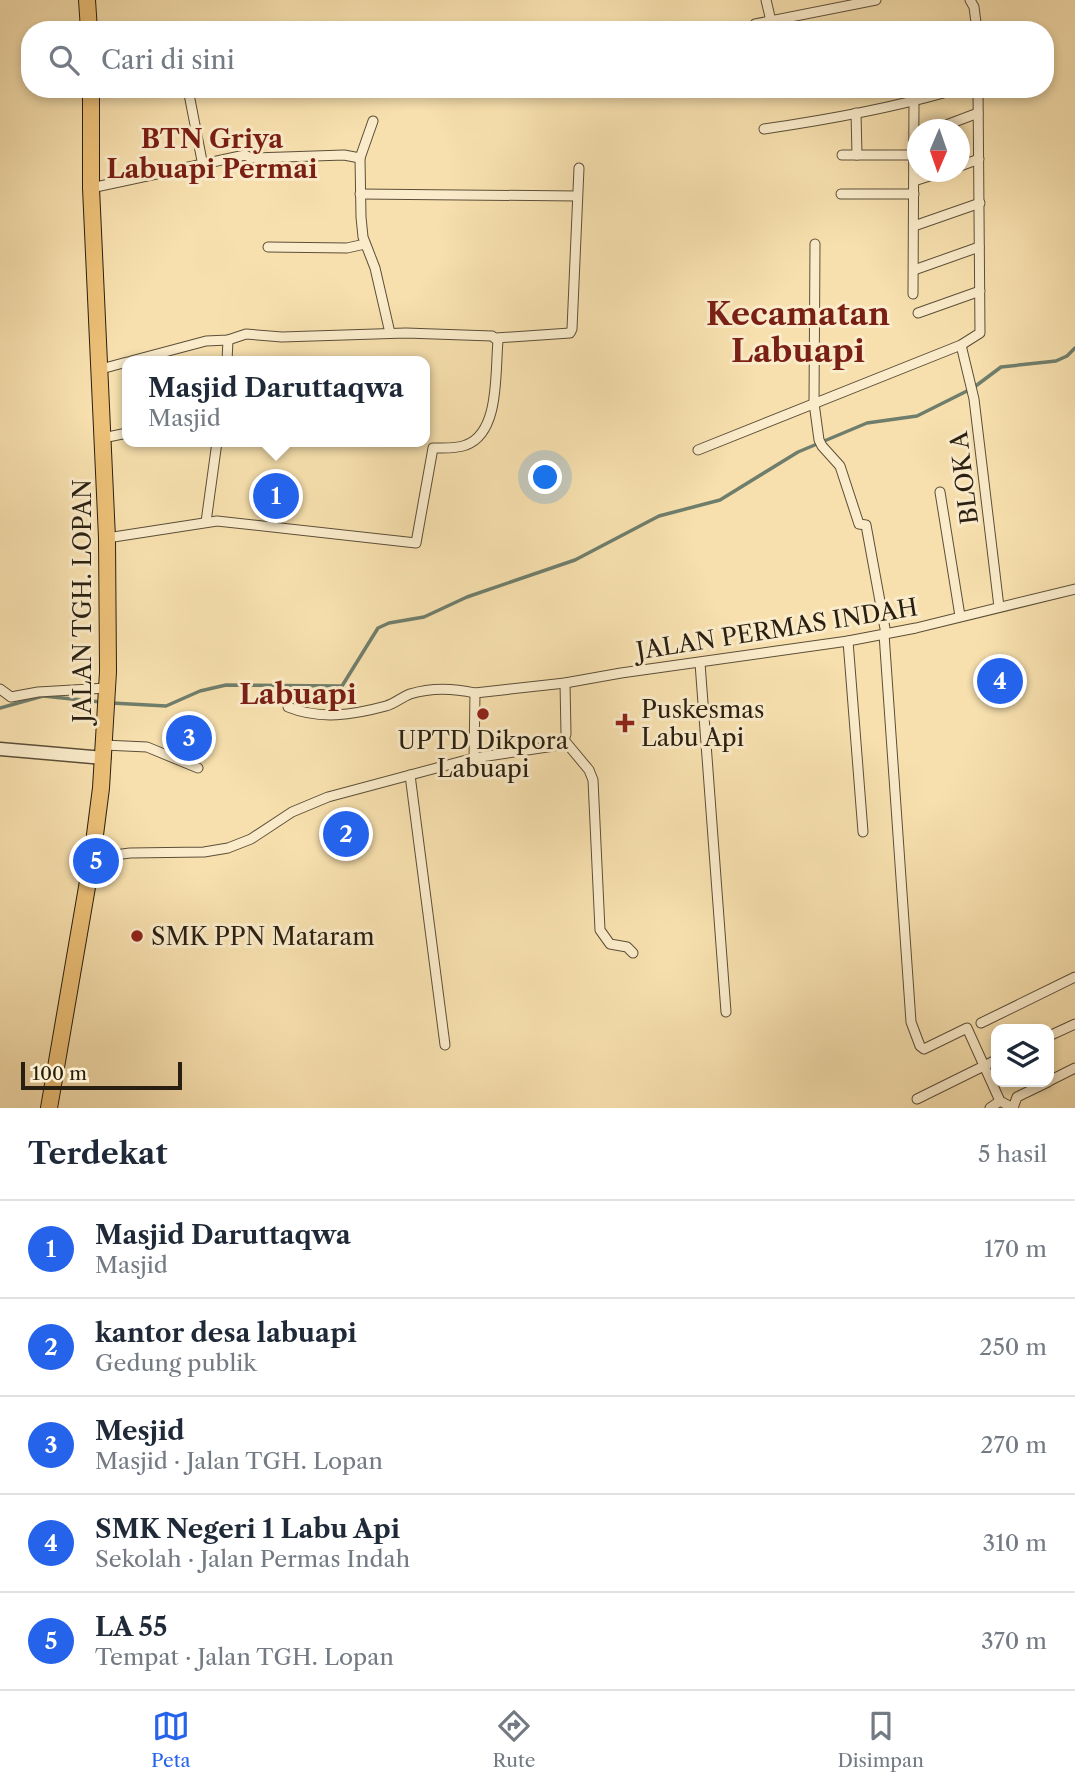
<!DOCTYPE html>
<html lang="id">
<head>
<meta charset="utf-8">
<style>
  :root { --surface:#fff; --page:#f2f2f3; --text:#1f2937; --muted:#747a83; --line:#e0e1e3; --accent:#2563eb }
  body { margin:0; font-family:"Libre Caslon Text",serif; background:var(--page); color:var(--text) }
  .controls { position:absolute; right:21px; bottom:21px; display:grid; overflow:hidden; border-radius:14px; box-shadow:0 4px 10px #0003 }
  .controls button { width:63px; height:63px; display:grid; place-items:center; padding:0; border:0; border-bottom:2px solid var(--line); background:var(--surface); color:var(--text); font:35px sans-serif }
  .compass { position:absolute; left:907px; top:119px; width:63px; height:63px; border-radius:50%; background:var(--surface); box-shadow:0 4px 10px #0003; rotate:182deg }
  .scale { position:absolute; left:21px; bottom:18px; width:161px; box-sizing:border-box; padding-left:7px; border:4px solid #291f11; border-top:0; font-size:19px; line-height:24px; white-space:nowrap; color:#291f11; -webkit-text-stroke:5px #faebca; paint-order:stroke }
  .you { position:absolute; left:546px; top:478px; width:24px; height:24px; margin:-18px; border:5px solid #fff; border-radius:50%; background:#1a73e8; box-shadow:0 0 0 10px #1a73e833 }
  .badge { display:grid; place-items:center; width:46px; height:46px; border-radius:50%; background:var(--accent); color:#fff; font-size:23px; font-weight:700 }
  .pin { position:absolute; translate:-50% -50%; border:4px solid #fff; box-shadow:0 2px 7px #0006 }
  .popup { position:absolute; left:122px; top:356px; width:308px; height:91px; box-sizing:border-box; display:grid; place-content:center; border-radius:14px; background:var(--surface); filter:drop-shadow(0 2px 5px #0005); font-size:23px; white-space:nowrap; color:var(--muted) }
  .popup b { font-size:26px; color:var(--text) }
  .popup::after { content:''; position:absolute; left:50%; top:100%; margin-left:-14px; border:14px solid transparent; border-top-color:var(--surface) }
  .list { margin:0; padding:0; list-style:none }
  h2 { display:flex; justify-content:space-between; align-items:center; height:91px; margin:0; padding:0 28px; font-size:30px }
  h2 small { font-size:23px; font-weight:400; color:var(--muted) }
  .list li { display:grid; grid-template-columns:46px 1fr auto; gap:21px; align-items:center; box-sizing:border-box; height:98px; padding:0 28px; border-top:2px solid var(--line) }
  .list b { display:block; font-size:26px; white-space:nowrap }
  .list p { margin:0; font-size:23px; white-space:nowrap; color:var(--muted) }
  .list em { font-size:23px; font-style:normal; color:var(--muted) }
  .icon { flex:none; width:38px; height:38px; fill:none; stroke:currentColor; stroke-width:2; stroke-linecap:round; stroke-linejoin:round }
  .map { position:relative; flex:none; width:1075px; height:1108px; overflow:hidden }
  .search { position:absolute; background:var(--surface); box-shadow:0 4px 10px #0003; left:21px; right:21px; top:21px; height:77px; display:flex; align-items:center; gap:18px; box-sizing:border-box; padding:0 24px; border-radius:28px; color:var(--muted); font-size:26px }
  .sheet { height:581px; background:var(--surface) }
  nav { display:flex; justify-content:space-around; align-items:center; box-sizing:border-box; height:98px; border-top:2px solid var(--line); background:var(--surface); font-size:19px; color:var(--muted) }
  nav a { display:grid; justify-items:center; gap:4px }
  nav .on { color:var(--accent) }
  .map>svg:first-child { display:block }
</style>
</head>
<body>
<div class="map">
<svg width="1075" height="1108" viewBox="0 0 1075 1108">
  <rect width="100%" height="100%" fill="#f7e0ae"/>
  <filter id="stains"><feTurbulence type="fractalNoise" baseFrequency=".00286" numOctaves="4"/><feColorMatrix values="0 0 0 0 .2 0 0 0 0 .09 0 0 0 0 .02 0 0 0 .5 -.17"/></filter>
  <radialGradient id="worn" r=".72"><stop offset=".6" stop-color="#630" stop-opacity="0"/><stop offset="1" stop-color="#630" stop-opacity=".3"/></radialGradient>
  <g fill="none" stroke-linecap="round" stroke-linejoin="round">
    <g stroke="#6f7e6c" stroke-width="3.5">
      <path d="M 112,703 L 166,706 L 200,691 L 226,685 L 342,686 L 378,628 L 389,623 L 424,617 L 467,597 L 575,560 L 659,516 L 720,500 L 798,452 L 867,423 L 917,416 L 973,388 L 1001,367 L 1056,361 L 1067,356 L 1075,348"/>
      <path d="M 0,708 L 43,696 L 101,702"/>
    </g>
    <g stroke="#5c4f38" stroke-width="11">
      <g id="minor">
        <path d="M 766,0 L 771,21"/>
        <path d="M 970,0 L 974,7 L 977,30"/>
        <path d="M 755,24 L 876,0"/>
        <path d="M 176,28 L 176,30"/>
        <path d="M 188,89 L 203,166"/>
        <path d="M 856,113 L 857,155"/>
        <path d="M 373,121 L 360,158 L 361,217 L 363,237 L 375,268 L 390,333"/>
        <path d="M 764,129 C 826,120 887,109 947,92"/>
        <path d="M 933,130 L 978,113"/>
        <path d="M 842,155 L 915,155"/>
        <path d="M 960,166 L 979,159"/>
        <path d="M 914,181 L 942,172"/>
        <path d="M 91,188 L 245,155 L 251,158 L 344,155 L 360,158"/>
        <path d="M 360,194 L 577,196"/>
        <path d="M 841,194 L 914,194"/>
        <path d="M 914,226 L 980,203"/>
        <path d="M 815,244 L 814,403 L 819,440 L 822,446 L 840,466 L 859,524 L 866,525 L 886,634"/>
        <path d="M 268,247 L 347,248 L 365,244"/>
        <path d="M 914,270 L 979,247"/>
        <path d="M 913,294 L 914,101"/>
        <path d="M 918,313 L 980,291"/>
        <path d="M 496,338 L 570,333 L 572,329 L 579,168"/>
        <path d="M 961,345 L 974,399 L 999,607"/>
        <path d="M 227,361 L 228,340"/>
        <path d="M 101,369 L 127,362"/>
        <path d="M 103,438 L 127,433"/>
        <path d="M 698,450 L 961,345 L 980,333 L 978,89"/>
        <path d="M 940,492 L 960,616"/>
        <path d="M 206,522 L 217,442"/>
        <path d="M 107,538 L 217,521 L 416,543 L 433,448 C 444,448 456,449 466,445 C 500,433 495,372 498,341 L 492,336 L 406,333 L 282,337 L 246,334 L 228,340 L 206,341 L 131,361"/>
        <path d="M 884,634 L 911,1022 L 920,1046 L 924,1049 L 967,1028 L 1000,1101 L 1013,1108"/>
        <path d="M 848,641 L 863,832"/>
        <path d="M 700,663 L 726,1012"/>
        <path d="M 0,689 L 11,697 L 38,692 L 107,688"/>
        <path d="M 288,707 C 320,720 353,715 386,706 C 394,704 402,697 410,694 C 432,687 453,688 475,693"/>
        <path d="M 564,740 L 589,770 L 593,780 L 600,930 L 610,944 L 627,947 L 633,953"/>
        <path d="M 104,745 L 147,747 L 198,768"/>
        <path d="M 474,758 L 475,693 L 565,683 L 621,673 L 848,641 L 916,628 L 1075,589"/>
        <path d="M 410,775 L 445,1045"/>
        <path d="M 92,858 L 130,853 L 204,852 L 228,848 L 251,839 L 292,812 L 328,797 L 474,758 L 554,746 L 564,740 L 566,734 L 565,683"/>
        <path d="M 981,1023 L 1075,977"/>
        <path d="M 1049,1036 L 1075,1024"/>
        <path d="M 1049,1081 L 1075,1068"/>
        <path d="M 917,1099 L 996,1060"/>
        <path d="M 990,1108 L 1000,1101"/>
        <path d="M 1013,1108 L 1017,1097 L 1048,1082"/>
      </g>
    </g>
    <g stroke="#5c4f38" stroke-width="15">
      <path id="tertiary" d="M 0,749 L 104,758"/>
    </g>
    <g stroke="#291f11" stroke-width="18">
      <g id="trunk">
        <path d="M 87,0 L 89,30"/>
        <path d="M 49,1108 L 92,858 L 101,788 L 108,672 L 107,538 L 91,188 L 91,89"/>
      </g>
    </g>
    <use href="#minor" stroke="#faebca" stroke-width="9"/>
    <use href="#tertiary" stroke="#faebca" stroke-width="12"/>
    <use href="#trunk" stroke="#ecc077" stroke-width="16"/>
  </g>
  <g fill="#8f2418" stroke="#faebca" stroke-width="2.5">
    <circle cx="483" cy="714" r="7"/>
    <path d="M621.5 712.5h7v7h7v7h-7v7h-7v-7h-7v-7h7z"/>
    <circle cx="137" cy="936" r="7"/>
  </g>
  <g text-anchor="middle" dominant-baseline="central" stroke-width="6" stroke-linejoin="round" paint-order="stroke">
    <g font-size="24" fill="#291f11" stroke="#faebca">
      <text transform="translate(964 478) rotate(-97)">BLOK A</text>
      <text transform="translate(82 601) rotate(-90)">JALAN TGH. LOPAN</text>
      <text transform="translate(777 629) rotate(-9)">JALAN PERMAS INDAH</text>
    </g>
    <g font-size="24" fill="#291f11" stroke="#faebca" text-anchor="start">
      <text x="641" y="709">Puskesmas<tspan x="641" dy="28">Labu Api</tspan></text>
      <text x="483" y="740" text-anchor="middle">UPTD Dikpora<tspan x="483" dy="28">Labuapi</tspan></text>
      <text x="151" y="936">SMK PPN Mataram</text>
    </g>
    <g font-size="26" font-weight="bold" fill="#7a1f14" stroke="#faebca">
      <text x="212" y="139">BTN Griya<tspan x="212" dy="30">Labuapi Permai</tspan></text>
    </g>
    <g font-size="28" font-weight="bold" fill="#7a1f14" stroke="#faebca">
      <text x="298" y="694">Labuapi</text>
    </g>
    <g font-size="32" font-weight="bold" fill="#7a1f14" stroke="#faebca">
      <text x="798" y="313">Kecamatan<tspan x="798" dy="37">Labuapi</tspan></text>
    </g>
  </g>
  <rect width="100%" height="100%" filter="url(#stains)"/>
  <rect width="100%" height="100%" fill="url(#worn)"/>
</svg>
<div class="controls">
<button><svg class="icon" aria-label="layers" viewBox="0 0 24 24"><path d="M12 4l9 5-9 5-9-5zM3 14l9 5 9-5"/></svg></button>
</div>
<svg class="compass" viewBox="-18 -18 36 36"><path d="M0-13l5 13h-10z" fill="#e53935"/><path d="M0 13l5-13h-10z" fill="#747a83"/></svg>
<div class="scale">100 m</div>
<div class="you"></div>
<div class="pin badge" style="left:276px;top:496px">1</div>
<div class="popup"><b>Masjid Daruttaqwa</b>Masjid</div>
<div class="pin badge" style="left:346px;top:834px">2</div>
<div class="pin badge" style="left:189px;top:738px">3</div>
<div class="pin badge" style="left:1000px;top:681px">4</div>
<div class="pin badge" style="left:96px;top:861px">5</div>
<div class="search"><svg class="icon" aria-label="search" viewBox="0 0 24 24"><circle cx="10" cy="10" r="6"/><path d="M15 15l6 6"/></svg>Cari di sini</div>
</div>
<section class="sheet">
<h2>Terdekat<small>5 hasil</small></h2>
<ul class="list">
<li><span class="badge">1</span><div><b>Masjid Daruttaqwa</b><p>Masjid</p></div><em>170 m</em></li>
<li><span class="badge">2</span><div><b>kantor desa labuapi</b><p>Gedung publik</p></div><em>250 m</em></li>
<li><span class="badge">3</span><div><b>Mesjid</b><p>Masjid · Jalan TGH. Lopan</p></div><em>270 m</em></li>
<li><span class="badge">4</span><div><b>SMK Negeri 1 Labu Api</b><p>Sekolah · Jalan Permas Indah</p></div><em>310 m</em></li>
<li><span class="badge">5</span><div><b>LA 55</b><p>Tempat · Jalan TGH. Lopan</p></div><em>370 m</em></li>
</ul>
</section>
<nav>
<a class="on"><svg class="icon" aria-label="map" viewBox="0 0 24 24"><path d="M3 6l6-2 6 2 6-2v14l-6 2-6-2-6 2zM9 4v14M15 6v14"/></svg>Peta</a>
<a><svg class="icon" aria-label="directions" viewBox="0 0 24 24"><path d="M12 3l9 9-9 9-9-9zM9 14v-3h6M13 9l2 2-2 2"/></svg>Rute</a>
<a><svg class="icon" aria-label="saved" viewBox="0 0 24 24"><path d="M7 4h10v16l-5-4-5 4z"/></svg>Disimpan</a>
</nav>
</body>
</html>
